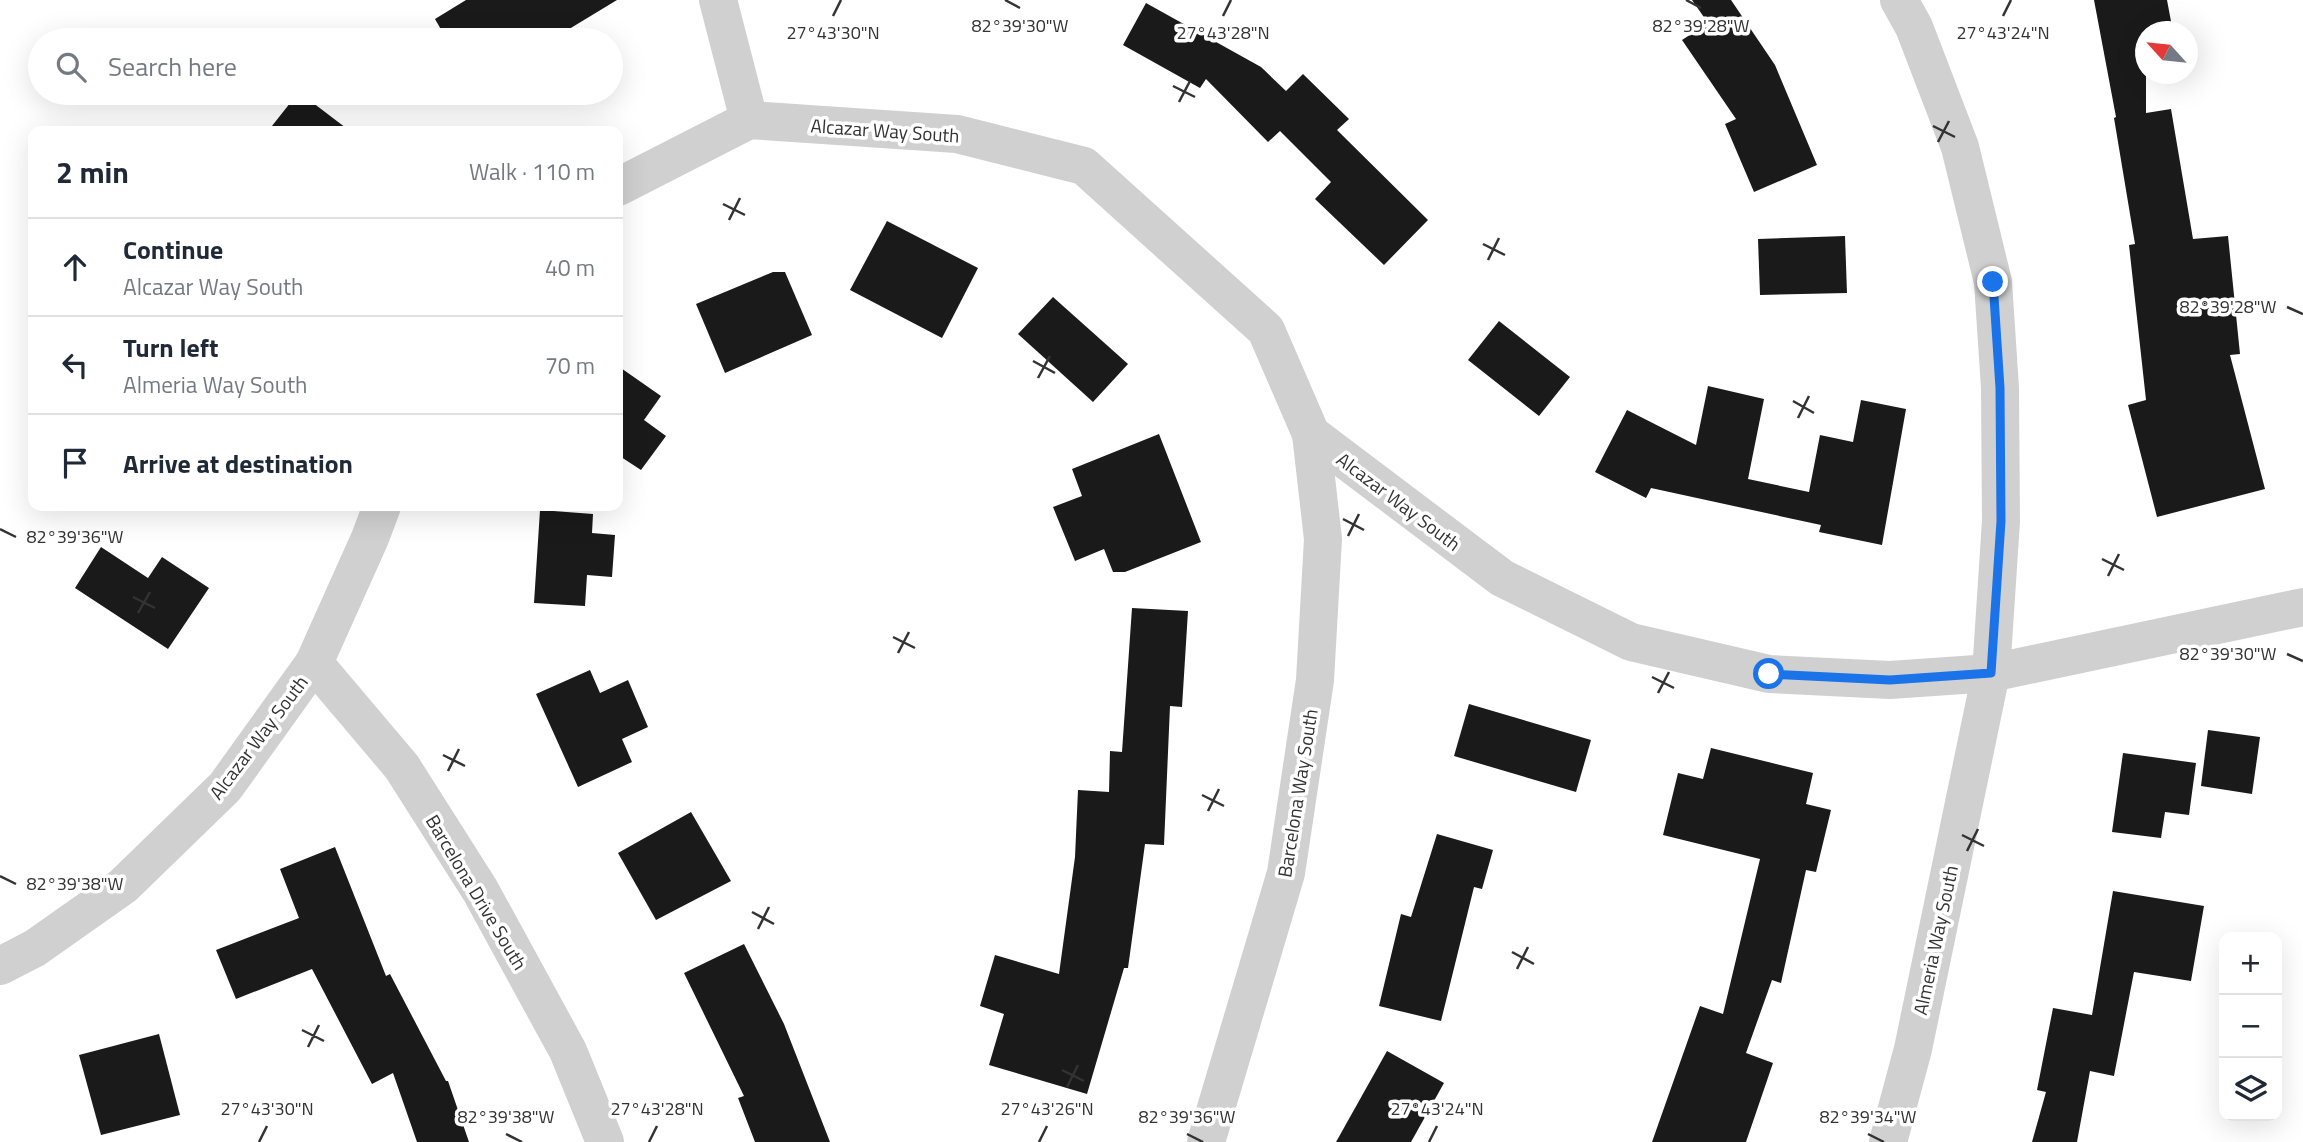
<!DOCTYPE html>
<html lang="en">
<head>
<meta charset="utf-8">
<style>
  :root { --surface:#fff; --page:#f2f2f3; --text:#1f2937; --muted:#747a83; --line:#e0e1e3 }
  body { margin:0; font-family:"Titillium Web",sans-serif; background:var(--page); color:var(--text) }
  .controls { position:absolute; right:21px; bottom:21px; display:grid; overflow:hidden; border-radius:14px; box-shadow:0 7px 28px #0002 }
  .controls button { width:63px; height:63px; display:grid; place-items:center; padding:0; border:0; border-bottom:2px solid var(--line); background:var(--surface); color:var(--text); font:35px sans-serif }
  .compass { position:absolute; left:2135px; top:21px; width:63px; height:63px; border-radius:50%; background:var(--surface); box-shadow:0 7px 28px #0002; rotate:297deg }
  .stop { position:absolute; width:21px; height:21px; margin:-16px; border:5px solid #1a73e8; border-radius:50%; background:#fff }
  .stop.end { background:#1a73e8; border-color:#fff; box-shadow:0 2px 7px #0008 }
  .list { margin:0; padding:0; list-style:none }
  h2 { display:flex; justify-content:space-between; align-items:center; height:91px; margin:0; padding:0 28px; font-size:30px }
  h2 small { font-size:23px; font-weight:400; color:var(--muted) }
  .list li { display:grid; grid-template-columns:46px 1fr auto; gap:21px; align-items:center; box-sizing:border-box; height:98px; padding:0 28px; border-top:2px solid var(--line) }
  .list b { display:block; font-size:26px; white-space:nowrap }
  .list p { margin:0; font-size:23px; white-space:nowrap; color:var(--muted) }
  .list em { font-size:23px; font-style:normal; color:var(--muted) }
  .icon { flex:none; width:38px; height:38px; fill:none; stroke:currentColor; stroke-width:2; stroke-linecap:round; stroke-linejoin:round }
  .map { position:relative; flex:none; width:2303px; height:1142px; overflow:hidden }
  .search { position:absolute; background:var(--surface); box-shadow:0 7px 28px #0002; left:28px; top:28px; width:595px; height:77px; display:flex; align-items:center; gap:18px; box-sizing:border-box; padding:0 24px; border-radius:38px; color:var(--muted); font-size:26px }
  .panel { position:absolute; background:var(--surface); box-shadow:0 7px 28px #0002; left:28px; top:126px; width:595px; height:385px; border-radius:14px }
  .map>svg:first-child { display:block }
</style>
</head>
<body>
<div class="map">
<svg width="2303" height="1142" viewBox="0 0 2303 1142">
  <rect width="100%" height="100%" fill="#fff"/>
  <g fill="#1a1a1a">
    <path d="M 466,0 L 617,0 L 551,40 L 447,40 L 435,19 Z"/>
    <path d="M 1692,0 L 1731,0 L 1775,65 L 1817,165 L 1754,192 L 1725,124 L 1736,119 L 1682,40 L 1708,23 Z"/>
    <path d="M 2094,0 L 2167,0 L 2173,32 L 2146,32 L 2146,113 L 2171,109 L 2193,239 L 2228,236 L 2240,354 L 2230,355 L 2265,489 L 2157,517 L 2128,405 L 2146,400 L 2129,245 L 2135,244 L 2114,118 L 2116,117 Z"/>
    <path d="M 1146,3 L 1261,67 L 1286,91 L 1303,74 L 1349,119 L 1337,130 L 1428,220 L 1384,265 L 1315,199 L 1331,182 L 1280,131 L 1268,142 L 1206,79 L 1200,88 L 1123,45 Z"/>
    <path d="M 298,93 L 300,93 L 350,131 L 268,131 Z"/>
    <path d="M 887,221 L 978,268 L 942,338 L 850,290 Z"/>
    <path d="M 1845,236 L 1847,293 L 1760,295 L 1758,239 Z"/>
    <path d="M 773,272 L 785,272 L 812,335 L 725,373 L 696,304 Z"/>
    <path d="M 1053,297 L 1128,364 L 1093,402 L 1018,334 Z"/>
    <path d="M 1499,321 L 1570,377 L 1539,416 L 1468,360 Z"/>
    <path d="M 618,366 L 661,396 L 644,420 L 666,436 L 641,470 L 618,455 Z"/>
    <path d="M 1708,386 L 1764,399 L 1748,479 L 1809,492 L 1820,435 L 1853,442 L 1861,400 L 1906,409 L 1882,545 L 1819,532 L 1821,525 L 1651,488 L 1646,498 L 1595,472 L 1627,410 L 1696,445 Z"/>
    <path d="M 1159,434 L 1201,542 L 1125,572 L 1113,572 L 1104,549 L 1075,561 L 1053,507 L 1082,496 L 1072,469 Z"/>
    <path d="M 540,510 L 593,514 L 592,533 L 615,535 L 612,577 L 587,575 L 585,606 L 534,603 Z"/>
    <path d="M 101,547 L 148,578 L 162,557 L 209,588 L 168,649 L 75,588 Z"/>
    <path d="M 1132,608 L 1188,611 L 1182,707 L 1170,706 L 1164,845 L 1145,844 L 1128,968 L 1124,968 L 1087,1094 L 989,1065 L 1004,1014 L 980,1006 L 995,955 L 1059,974 L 1075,857 L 1078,790 L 1109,792 L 1110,751 L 1122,752 Z"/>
    <path d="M 590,670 L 600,693 L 628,680 L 648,727 L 622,739 L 632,762 L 578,787 L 536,694 Z"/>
    <path d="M 1469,704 L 1591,740 L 1576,792 L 1454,756 Z"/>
    <path d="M 2208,730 L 2260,737 L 2252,794 L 2201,786 Z"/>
    <path d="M 1711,748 L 1813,773 L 1806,804 L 1831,810 L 1816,872 L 1806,870 L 1781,983 L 1772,980 L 1746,1053 L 1773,1063 L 1746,1142 L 1652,1142 L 1700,1006 L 1723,1014 L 1760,859 L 1663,835 L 1678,773 L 1703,779 Z"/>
    <path d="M 2123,753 L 2196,763 L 2189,815 L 2165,812 L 2161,838 L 2112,832 Z"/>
    <path d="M 691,812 L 731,881 L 656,920 L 618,853 Z"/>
    <path d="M 1437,834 L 1493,850 L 1482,889 L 1474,887 L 1441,1021 L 1379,1006 L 1401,914 L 1411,917 Z"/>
    <path d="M 335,847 L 386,976 L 390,974 L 446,1081 L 448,1081 L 469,1142 L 417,1142 L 393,1073 L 372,1084 L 312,969 L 236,999 L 216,950 L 299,918 L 280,869 Z"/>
    <path d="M 2113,891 L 2204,906 L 2191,981 L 2134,972 L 2114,1076 L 2090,1071 L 2077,1142 L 2032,1142 L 2046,1092 L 2037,1090 L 2053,1008 L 2092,1015 Z"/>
    <path d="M 744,944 L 784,1024 L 830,1142 L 755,1142 L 738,1098 L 744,1096 L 684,973 Z"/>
    <path d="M 159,1034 L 180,1115 L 101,1135 L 79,1055 Z"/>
    <path d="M 1387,1051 L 1444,1083 L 1411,1142 L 1336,1142 Z"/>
  </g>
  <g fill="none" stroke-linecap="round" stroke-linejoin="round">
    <g stroke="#d0d0d0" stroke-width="38">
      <path d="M 718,0 L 749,120"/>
      <path d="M 618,187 L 749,120 L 957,134 L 1084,166 L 1266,330 L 1311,434 L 1502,578 L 1631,642 L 1769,674 L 1890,680 L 1991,673 L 2303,607"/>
      <path d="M 314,663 L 402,767 L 480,890 L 568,1051 L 605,1142"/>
      <path d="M 0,966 L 35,948 L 123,886 L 225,787 L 314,663 L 370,538 L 382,506"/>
      <path d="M 1206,1142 L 1286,873 L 1315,680 L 1323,539 L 1311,434"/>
      <path d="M 1888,1142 L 1913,1049 L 1991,673 L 2001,521 L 2000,388 L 1993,282 L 1960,147 L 1914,27 L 1899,0"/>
    </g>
  </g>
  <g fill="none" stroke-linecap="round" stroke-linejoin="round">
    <path stroke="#1a73e8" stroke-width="9" d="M 1769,674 L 1890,680 L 1991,673 L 2001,521 L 2000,388 L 1993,282"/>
  </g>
  <path fill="none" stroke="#333" stroke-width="2.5" d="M 1005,0 L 1020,8M 1686,0 L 1701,8M 833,16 L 841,0M 1223,16 L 1231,0M 2003,16 L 2011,0M 1173,86 L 1195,97M 1179,102 L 1190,81M 1933,126 L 1955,137M 1938,142 L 1949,121M 723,204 L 745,215M 729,220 L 740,198M 1483,244 L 1505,255M 1488,260 L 1499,238M 2287,307 L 2303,314M 1033,361 L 1055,373M 1038,378 L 1050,356M 1793,401 L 1814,413M 1798,418 L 1809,396M 1343,519 L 1364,530M 0,529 L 16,537M 1348,536 L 1359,514M 2102,559 L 2124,570M 2108,576 L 2119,554M 133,597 L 155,608M 138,613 L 150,592M 893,637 L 915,648M 898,653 L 909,632M 2287,654 L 2303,661M 1652,677 L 1674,688M 1658,693 L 1669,672M 443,755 L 465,766M 448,771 L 459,749M 1202,795 L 1224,806M 1208,811 L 1219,789M 1962,835 L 1984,846M 1967,851 L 1978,829M 0,876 L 16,884M 752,912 L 774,924M 758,929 L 769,907M 1512,952 L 1534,964M 1517,969 L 1528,947M 302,1030 L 324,1041M 308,1047 L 319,1025M 1062,1070 L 1084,1081M 1067,1087 L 1078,1065M 506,1134 L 522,1142M 1187,1134 L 1203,1142M 1868,1134 L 1884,1142M 259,1142 L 267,1126M 649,1142 L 657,1126M 1039,1142 L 1047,1126M 1429,1142 L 1437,1126"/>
  <g text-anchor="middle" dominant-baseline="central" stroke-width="7" stroke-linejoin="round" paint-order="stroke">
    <g font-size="19" fill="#333" stroke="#fff">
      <text transform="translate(885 130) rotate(4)">Alcazar Way South</text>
      <text transform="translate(1399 501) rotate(37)">Alcazar Way South</text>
      <text transform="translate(258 737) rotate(-53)">Alcazar Way South</text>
      <text transform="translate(1297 793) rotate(-81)">Barcelona Way South</text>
      <text transform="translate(477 892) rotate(59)">Barcelona Drive South</text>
      <text transform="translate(1935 940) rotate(-78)">Almeria Way South</text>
    </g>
  </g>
  <g font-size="18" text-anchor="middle" fill="#333" stroke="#fff" stroke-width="7" stroke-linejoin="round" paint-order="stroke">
    <text x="1701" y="32">82°39'28"W</text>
    <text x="1020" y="32">82°39'30"W</text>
    <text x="833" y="39">27°43'30"N</text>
    <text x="1223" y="39">27°43'28"N</text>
    <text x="2003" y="39">27°43'24"N</text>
    <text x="2228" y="313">82°39'28"W</text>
    <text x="75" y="543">82°39'36"W</text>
    <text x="2228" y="660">82°39'30"W</text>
    <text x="75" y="890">82°39'38"W</text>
    <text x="267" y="1115">27°43'30"N</text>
    <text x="657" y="1115">27°43'28"N</text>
    <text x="1047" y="1115">27°43'26"N</text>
    <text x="1437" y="1115">27°43'24"N</text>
    <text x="506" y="1123">82°39'38"W</text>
    <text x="1187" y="1123">82°39'36"W</text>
    <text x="1868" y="1123">82°39'34"W</text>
  </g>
</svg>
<div class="controls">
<button>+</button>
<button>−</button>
<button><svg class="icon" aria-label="layers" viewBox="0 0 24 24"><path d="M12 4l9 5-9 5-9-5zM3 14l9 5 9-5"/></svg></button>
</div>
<svg class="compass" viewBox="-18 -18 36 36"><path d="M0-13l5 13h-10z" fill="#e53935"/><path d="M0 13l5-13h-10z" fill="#747a83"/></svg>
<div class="stop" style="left:1769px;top:674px"></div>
<div class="stop end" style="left:1993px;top:282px"></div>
<div class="search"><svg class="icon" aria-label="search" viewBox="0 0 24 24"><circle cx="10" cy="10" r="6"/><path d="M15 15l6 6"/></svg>Search here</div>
<section class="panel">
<h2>2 min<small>Walk · 110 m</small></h2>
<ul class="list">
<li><svg class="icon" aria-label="ahead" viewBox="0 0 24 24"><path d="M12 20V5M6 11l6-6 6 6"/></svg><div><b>Continue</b><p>Alcazar Way South</p></div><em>40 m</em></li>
<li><svg class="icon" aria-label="left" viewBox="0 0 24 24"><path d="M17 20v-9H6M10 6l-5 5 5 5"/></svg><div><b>Turn left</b><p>Almeria Way South</p></div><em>70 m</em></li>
<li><svg class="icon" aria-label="arrive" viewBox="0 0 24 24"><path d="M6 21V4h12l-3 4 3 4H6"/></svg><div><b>Arrive at destination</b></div></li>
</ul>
</section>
</div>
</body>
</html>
